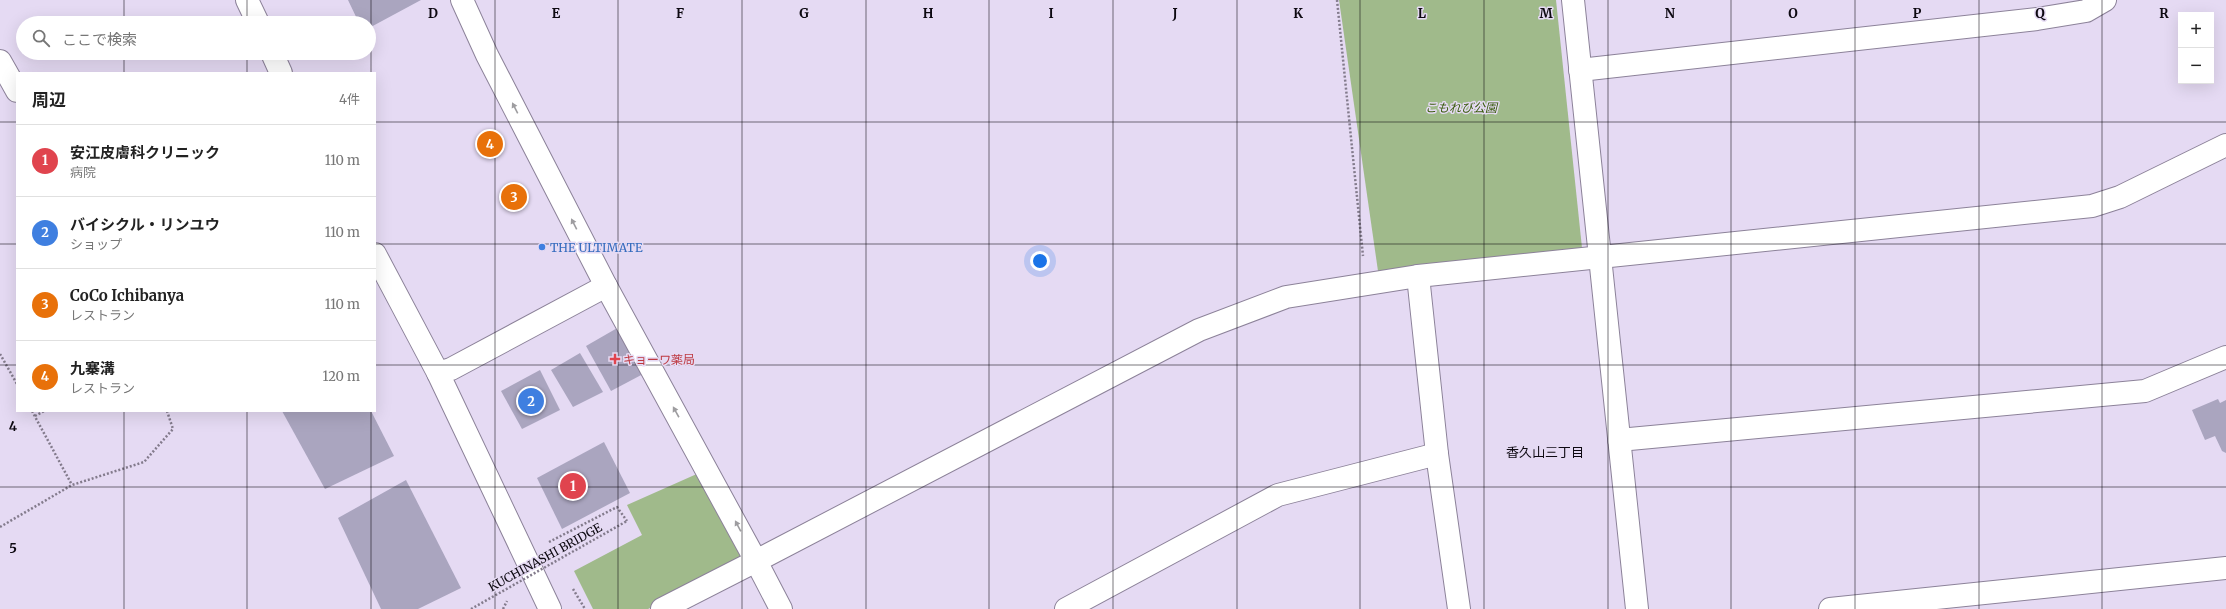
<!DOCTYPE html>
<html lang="ja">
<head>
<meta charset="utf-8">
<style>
  :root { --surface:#fff; --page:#f2f2f2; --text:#222; --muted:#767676; --line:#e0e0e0; --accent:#7832a5 }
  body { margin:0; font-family:Merriweather,"Noto Sans JP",serif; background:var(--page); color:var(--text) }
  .controls { position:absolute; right:12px; top:12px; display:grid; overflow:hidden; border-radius:0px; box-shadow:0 4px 16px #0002 }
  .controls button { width:36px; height:36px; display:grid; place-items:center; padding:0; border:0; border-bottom:1px solid var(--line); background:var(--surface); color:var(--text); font:20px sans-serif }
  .you { position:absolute; left:1040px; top:261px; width:14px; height:14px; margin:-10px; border:3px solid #fff; border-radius:50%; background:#1a73e8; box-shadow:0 0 0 6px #1a73e833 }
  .badge { display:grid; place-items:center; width:26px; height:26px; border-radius:50%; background:var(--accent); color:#fff; font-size:13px; font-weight:700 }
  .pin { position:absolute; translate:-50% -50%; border:2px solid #fff; box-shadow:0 1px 4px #0006 }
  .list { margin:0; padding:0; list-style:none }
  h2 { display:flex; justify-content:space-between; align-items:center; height:52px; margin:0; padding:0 16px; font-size:17px }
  h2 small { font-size:13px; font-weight:400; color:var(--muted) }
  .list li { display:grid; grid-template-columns:26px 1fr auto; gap:12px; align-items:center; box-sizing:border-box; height:72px; padding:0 16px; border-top:1px solid var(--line) }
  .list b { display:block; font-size:15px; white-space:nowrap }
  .list p { margin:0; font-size:13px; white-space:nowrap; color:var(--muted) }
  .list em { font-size:13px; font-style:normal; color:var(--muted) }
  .icon { flex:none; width:22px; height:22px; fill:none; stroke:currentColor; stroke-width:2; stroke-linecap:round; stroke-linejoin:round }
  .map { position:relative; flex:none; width:2226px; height:609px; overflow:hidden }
  .search { position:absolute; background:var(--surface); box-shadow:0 4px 16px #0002; left:16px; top:16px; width:360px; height:44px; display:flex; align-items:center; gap:10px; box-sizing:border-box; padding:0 14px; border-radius:22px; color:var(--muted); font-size:15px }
  .panel { position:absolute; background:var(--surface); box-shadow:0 4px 16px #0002; left:16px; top:72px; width:360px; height:340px; border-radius:0px }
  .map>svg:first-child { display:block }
</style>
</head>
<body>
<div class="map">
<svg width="2226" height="609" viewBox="0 0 2226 609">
  <rect width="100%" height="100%" fill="#e5daf3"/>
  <g fill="#a0ba8b">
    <path d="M 1339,0 L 1556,0 L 1582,248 L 1378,271 Z"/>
    <path d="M 699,473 L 744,558 L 648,609 L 593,609 L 574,571 L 642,535 L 627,505 Z"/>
  </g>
  <g fill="#aaa5bf">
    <path d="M 348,0 L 421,0 L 369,28 L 369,23 L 359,23 Z"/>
    <path d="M 619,327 L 645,373 L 611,391 L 586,346 Z"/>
    <path d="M 580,353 L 603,392 L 573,407 L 551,370 Z"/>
    <path d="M 540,370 L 560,410 L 522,429 L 501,391 Z"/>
    <path d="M 2218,399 L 2220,403 L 2226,400 L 2226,453 L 2222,451 L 2215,436 L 2205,440 L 2192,410 Z"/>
    <path d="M 282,411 L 371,411 L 394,456 L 325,489 Z"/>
    <path d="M 604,442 L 630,493 L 562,529 L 537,478 Z"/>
    <path d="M 406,480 L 461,588 L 418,609 L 381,609 L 338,518 Z"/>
  </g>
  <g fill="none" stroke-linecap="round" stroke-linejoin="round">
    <g stroke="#8c8299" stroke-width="24">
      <g id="street">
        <path d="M 462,0 L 487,55 L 606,286 L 756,561 L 1199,330 L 1286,297 L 1418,276 L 2092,206 L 2120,197 L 2226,145"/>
        <path d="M 1573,0 L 1637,609"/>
        <path d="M 0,61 L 17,91"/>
        <path d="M 1580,70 L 2037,19 L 2086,11 L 2105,0"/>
        <path d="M 1418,276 L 1437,454 L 1459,609"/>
        <path d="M 438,373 L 451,369 L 606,286"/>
        <path d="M 1619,440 L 2145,391 L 2226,357"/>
        <path d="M 662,609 L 756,561 L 781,609"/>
        <path d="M 1066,609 L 1278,495 L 1437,454"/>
        <path d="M 1830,609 L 2226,568"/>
      </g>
    </g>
    <g stroke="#8c8299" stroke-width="24">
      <g id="secondary">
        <path d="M 247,0 L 258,23"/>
        <path d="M 272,53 L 281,73"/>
        <path d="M 375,254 L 438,373 L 550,609"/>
      </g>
    </g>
    <g stroke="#837b8c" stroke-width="2.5" stroke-dasharray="2 2" stroke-linecap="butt">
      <path d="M 1337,0 L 1363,256"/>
      <path d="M 0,354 L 17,384"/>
      <path d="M 32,411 L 72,485"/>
      <path d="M 35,416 L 44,411"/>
      <path d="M 0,527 L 72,485 L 144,462 L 173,429 L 167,411"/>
      <path d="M 549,542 L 617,507 L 627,521"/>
      <path d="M 573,589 L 585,609"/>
      <path d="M 503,609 L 507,601"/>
    </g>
    <use href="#street" stroke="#fff" stroke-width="22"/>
    <use href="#secondary" stroke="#fff" stroke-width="22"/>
    <path stroke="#837b8c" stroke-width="2.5" stroke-dasharray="2 2" stroke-linecap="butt" d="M 471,609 L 627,521"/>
  </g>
  <defs><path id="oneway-solid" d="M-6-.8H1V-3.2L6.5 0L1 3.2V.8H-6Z"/></defs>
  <g fill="#9e9da0">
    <use href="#oneway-solid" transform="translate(515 108) rotate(-117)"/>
    <use href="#oneway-solid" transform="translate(574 224) rotate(-117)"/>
    <use href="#oneway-solid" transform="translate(676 412) rotate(-119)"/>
    <use href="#oneway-solid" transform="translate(738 526) rotate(-118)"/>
  </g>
  <path fill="none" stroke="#0d0911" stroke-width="1" stroke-opacity="0.55" d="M 124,0 L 124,23M 247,0 L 247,23M 371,0 L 371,73M 495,0 L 495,609M 618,0 L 618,609M 742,0 L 742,609M 866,0 L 866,609M 989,0 L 989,609M 1113,0 L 1113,609M 1237,0 L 1237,609M 1360,0 L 1360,609M 1484,0 L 1484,609M 1608,0 L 1608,609M 1731,0 L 1731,609M 1855,0 L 1855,609M 1979,0 L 1979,609M 2102,0 L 2102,609M 124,53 L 124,73M 247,53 L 247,73M 0,122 L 17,122M 375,122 L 2226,122M 0,244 L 17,244M 375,244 L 2226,244M 0,365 L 17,365M 375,365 L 2226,365M 124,411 L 124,609M 247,411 L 247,609M 371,411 L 371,609M 0,487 L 2226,487"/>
  <circle fill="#3f7fe0" stroke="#e5daf3" stroke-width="1.5" cx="542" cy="247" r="4"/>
  <path fill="#e0444e" stroke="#e5daf3" stroke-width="1.5" d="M613 353h4v4h4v4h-4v4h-4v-4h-4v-4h4z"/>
  <g text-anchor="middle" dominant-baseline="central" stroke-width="3" stroke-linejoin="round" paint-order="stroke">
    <g font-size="12" font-style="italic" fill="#375a09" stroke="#e5daf3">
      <text x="1461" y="107">こもれび公園</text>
    </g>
    <g font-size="12" fill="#366cbe" stroke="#e5daf3" text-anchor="start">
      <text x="550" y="247">THE ULTIMATE</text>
    </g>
    <g font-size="12" fill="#be3a42" stroke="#e5daf3" text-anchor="start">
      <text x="623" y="359">キョーワ薬局</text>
    </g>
    <g font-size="12" fill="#0d0911" stroke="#e5daf3">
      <text transform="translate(545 557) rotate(-29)">KUCHINASHI BRIDGE</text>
    </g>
    <g font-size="13" fill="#0d0911" stroke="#e5daf3">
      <text x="1545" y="452">香久山三丁目</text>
    </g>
  </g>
  <g font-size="13" text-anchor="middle" font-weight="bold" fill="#0d0911" stroke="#e5daf3" stroke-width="3" stroke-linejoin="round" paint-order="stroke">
    <text x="433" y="18">D</text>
    <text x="556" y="18">E</text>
    <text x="680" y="18">F</text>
    <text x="804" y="18">G</text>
    <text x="928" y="18">H</text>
    <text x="1051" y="18">I</text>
    <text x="1175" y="18">J</text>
    <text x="1298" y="18">K</text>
    <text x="1422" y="18">L</text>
    <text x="1546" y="18">M</text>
    <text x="1670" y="18">N</text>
    <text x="1793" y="18">O</text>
    <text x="1917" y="18">P</text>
    <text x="2040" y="18">Q</text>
    <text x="2164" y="18">R</text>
    <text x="13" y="431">4</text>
    <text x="13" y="553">5</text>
  </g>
</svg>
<div class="controls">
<button>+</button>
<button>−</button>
</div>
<div class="you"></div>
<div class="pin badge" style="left:573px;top:486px;background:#e0444e">1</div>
<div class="pin badge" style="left:531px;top:401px;background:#3f7fe0">2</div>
<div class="pin badge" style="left:514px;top:197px;background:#e8710a">3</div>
<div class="pin badge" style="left:490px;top:144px;background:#e8710a">4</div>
<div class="search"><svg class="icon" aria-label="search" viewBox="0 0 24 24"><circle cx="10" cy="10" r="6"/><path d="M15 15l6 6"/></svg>ここで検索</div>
<section class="panel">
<h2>周辺<small>4件</small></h2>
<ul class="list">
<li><span class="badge" style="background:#e0444e">1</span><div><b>安江皮膚科クリニック</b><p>病院</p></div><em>110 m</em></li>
<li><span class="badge" style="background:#3f7fe0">2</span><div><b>バイシクル・リンユウ</b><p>ショップ</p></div><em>110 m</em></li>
<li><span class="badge" style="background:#e8710a">3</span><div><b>CoCo Ichibanya</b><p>レストラン</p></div><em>110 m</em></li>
<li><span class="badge" style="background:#e8710a">4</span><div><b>九寨溝</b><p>レストラン</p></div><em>120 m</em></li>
</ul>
</section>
</div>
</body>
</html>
